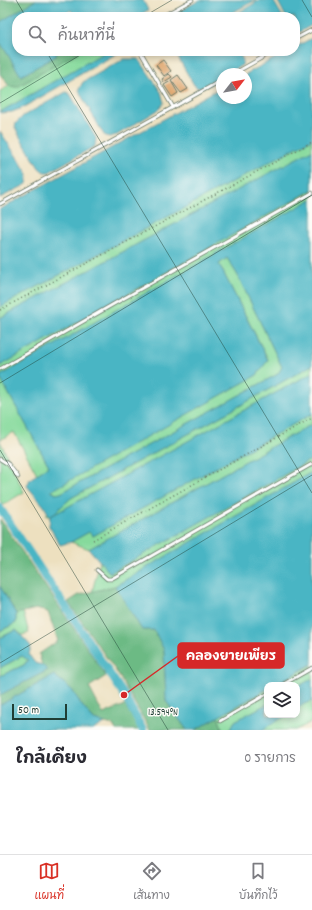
<!DOCTYPE html>
<html lang="th">
<head>
<meta charset="utf-8">
<style>
  :root { --surface:#fff; --page:#f7f7f7; --text:#2b2b33; --muted:#7c7c81; --line:#e1e1e2; --accent:#d93025 }
  body { margin:0; font-family:Dekko,"Playpen Sans Thai",sans-serif; background:var(--page); color:var(--text) }
  .controls { position:absolute; right:12px; bottom:12px; display:grid; overflow:hidden; border-radius:8px; box-shadow:0 2px 6px #0003 }
  .controls button { width:36px; height:36px; display:grid; place-items:center; padding:0; border:0; border-bottom:1px solid var(--line); background:var(--surface); color:var(--text); font:20px sans-serif }
  .compass { position:absolute; left:216px; top:68px; width:36px; height:36px; border-radius:50%; background:var(--surface); box-shadow:0 2px 6px #0003; rotate:59deg }
  .scale { position:absolute; left:12px; bottom:10px; width:55px; box-sizing:border-box; padding-left:4px; border:2px solid #1f3d34; border-top:0; font-size:11px; line-height:14px; white-space:nowrap; color:#1f3d34; -webkit-text-stroke:3px #fdfcf7; paint-order:stroke }
  .list { margin:0; padding:0; list-style:none }
  h2 { display:flex; justify-content:space-between; align-items:center; height:52px; margin:0; padding:0 16px; font-size:17px }
  h2 small { font-size:13px; font-weight:400; color:var(--muted) }
  .icon { flex:none; width:22px; height:22px; fill:none; stroke:currentColor; stroke-width:2; stroke-linecap:round; stroke-linejoin:round }
  .map { position:relative; flex:none; width:312px; height:730px; overflow:hidden }
  .search { position:absolute; background:var(--surface); box-shadow:0 2px 6px #0003; left:12px; right:12px; top:12px; height:44px; display:flex; align-items:center; gap:10px; box-sizing:border-box; padding:0 14px; border-radius:16px; color:var(--muted); font-size:15px }
  .sheet { height:124px; background:var(--surface) }
  nav { display:flex; justify-content:space-around; align-items:center; box-sizing:border-box; height:56px; border-top:1px solid var(--line); background:var(--surface); font-size:11px; color:var(--muted) }
  nav a { display:grid; justify-items:center; gap:2px }
  nav .on { color:var(--accent) }
  .map>svg:first-child { display:block }
</style>
</head>
<body>
<div class="map">
<svg width="312" height="730" viewBox="0 0 312 730">
  <rect width="100%" height="100%" fill="#fdfcf7"/>
  <filter id="ink" filterUnits="userSpaceOnUse"><feTurbulence type="fractalNoise" baseFrequency=".025" numOctaves="2"/><feDisplacementMap in="SourceGraphic" scale="8" xChannelSelector="R" yChannelSelector="G"/><feConvolveMatrix kernelMatrix="1 2 1 2 8 2 1 2 1" color-interpolation-filters="sRGB"/></filter>
  <filter id="wash" filterUnits="userSpaceOnUse"><feTurbulence type="fractalNoise" baseFrequency=".012" numOctaves="4" result="noise"/><feDisplacementMap in="SourceGraphic" scale="16" xChannelSelector="R" yChannelSelector="G"/><feGaussianBlur stdDeviation="0.9" result="paint"/><feColorMatrix in="noise" values="0 0 0 0 0 0 0 0 0 0 0 0 0 0 0 0 0 1.4 0 .05"/><feComposite in="paint" operator="in"/></filter>
  <g filter="url(#wash)">
    <rect width="100%" height="100%" fill="#ede0bf"/>
    <g fill="#86da9c" stroke="#528c68">
      <path d="M 80,51 L 107,51 L 0,112 L 0,91 L 9,86 L 17,87 Z"/>
      <path d="M 312,139 L 312,150 L 0,318 L 0,307 Z"/>
      <path d="M 312,190 L 312,199 L 0,376 L 0,366 Z"/>
      <path d="M 227,258 L 237,274 L 282,367 L 278,374 L 61,493 L 56,494 L 51,490 L 257,375 L 268,359 L 219,264 Z"/>
      <path d="M 312,365 L 312,373 L 50,517 L 45,515 L 71,498 L 234,409 Z"/>
      <path d="M 0,378 L 49,466 L 37,474 L 14,432 L 0,440 Z"/>
      <path d="M 312,414 L 312,424 L 89,549 L 71,542 L 89,532 L 93,536 Z"/>
      <path d="M 0,441 L 24,492 L 3,505 L 0,501 Z"/>
      <path d="M 312,459 L 312,472 L 115,586 L 92,592 L 100,561 L 110,573 Z"/>
      <path d="M 23,612 L 29,633 L 22,635 L 16,630 L 0,638 L 0,631 L 16,623 L 16,614 Z"/>
      <path d="M 22,656 L 28,659 L 24,665 L 0,676 L 0,668 Z"/>
      <path d="M 312,665 L 312,679 L 297,687 L 297,685 L 276,685 Z"/>
      <path d="M 267,690 L 267,704 L 235,721 L 231,728 L 232,730 L 223,730 L 218,717 Z"/>
      <path d="M 312,701 L 312,722 L 296,730 L 262,730 L 287,715 L 297,715 L 297,709 L 304,704 Z"/>
    </g>
    <g fill="#6cba84" stroke="#467c5c">
      <path d="M 0,0 L 36,0 L 0,22 Z"/>
      <path d="M 0,42 L 21,76 L 56,56 L 57,51 L 80,51 L 17,87 L 9,86 L 0,74 Z"/>
      <path d="M 0,519 L 106,676 L 89,687 L 103,714 L 125,705 L 140,730 L 116,730 L 113,725 L 94,720 L 83,707 L 72,690 L 54,675 L 0,705 L 0,695 L 48,670 L 42,665 L 39,654 L 58,641 L 48,612 L 36,609 L 16,614 L 0,586 Z"/>
      <path d="M 115,586 L 142,630 L 154,630 L 164,650 L 166,701 L 187,730 L 150,730 L 118,674 L 68,602 L 79,595 Z"/>
      <path d="M 218,717 L 222,728 L 218,730 L 195,730 Z"/>
    </g>
    <g fill="#48b5c4" stroke="#34797c" fill-rule="evenodd">
      <path d="M 36,0 L 143,0 L 148,10 L 137,17 L 75,17 L 71,10 L 60,17 L 17,17 L 17,51 L 57,51 L 56,56 L 21,76 L 0,42 L 0,22 Z"/>
      <path d="M 200,0 L 256,0 L 224,17 L 168,17 Z"/>
      <path d="M 260,0 L 273,0 L 283,17 L 231,17 Z"/>
      <path d="M 277,0 L 312,0 L 312,25 L 296,34 L 295,17 L 286,17 Z"/>
      <path d="M 312,38 L 312,139 L 0,307 L 0,209 L 222,87 L 222,98 L 246,98 L 246,74 L 288,51 L 295,51 L 295,47 Z"/>
      <path d="M 107,51 L 121,51 L 22,108 L 12,112 L 0,113 L 0,112 Z"/>
      <path d="M 176,51 L 238,51 L 243,60 L 242,65 L 227,74 L 222,74 L 222,77 L 207,86 L 198,88 L 194,85 L 176,54 Z"/>
      <path d="M 124,59 L 139,59 L 161,92 L 164,103 L 158,110 L 117,135 L 109,137 L 104,135 L 81,95 L 79,89 L 83,82 Z"/>
      <path d="M 66,92 L 70,94 L 96,138 L 95,146 L 49,172 L 44,172 L 39,168 L 20,137 L 15,127 L 16,123 L 23,116 Z"/>
      <path d="M 0,131 L 28,174 L 27,184 L 0,198 Z"/>
      <path d="M 312,150 L 312,190 L 0,366 L 0,318 Z"/>
      <path d="M 312,199 L 312,365 L 234,409 L 71,498 L 51,516 L 312,373 L 312,414 L 93,536 L 89,532 L 71,542 L 60,545 L 49,526 L 50,517 L 44,506 L 27,486 L 30,479 L 49,466 L 0,378 L 0,376 ZM 227,258 L 237,274 L 282,367 L 278,374 L 61,493 L 56,494 L 51,491 L 257,375 L 268,360 L 219,264 Z"/>
      <path d="M 312,424 L 312,459 L 110,573 L 89,549 Z"/>
      <path d="M 312,472 L 312,664 L 275,685 L 267,685 L 267,689 L 195,730 L 187,730 L 166,701 L 164,650 L 154,630 L 142,630 L 115,586 Z"/>
      <path d="M 0,586 L 16,614 L 16,623 L 0,631 Z"/>
      <path d="M 16,630 L 31,646 L 29,655 L 35,663 L 42,665 L 48,670 L 0,695 L 0,676 L 24,665 L 28,660 L 22,656 L 0,668 L 0,638 Z"/>
      <path d="M 54,675 L 72,690 L 83,707 L 94,720 L 105,723 L 93,730 L 0,730 L 0,705 Z"/>
      <path d="M 312,679 L 312,701 L 304,704 L 297,709 L 297,687 Z"/>
      <path d="M 267,704 L 267,715 L 287,715 L 262,730 L 232,730 L 231,728 L 235,721 Z"/>
    </g>
    <g fill="none" stroke-linecap="round" stroke-linejoin="round">
      <path stroke="#48b5c4" stroke-width="8" d="M 0,508 L 124,695 L 143,730"/>
    </g>
    <g id="blocks">
      <g fill="#db9e60">
        <path d="M 163,60 L 171,71 L 164,76 L 156,65 Z"/>
        <path d="M 169,74 L 172,77 L 164,82 L 162,79 Z"/>
        <path d="M 178,75 L 188,89 L 181,93 L 171,80 Z"/>
        <path d="M 171,81 L 178,93 L 172,97 L 164,85 Z"/>
      </g>
    </g>
  </g>
  <g filter="url(#ink)">
    <use href="#blocks" fill-opacity="0" stroke="#677665" stroke-width="1"/>
    <g fill="none" stroke-linecap="round" stroke-linejoin="round">
      <g stroke="#677665" stroke-width="4.5">
        <g id="service">
          <path d="M 161,17 L 192,0"/>
          <path d="M 295,39 L 312,30"/>
          <path d="M 140,51 L 173,107"/>
          <path d="M 233,74 L 274,51"/>
          <path d="M 0,204 L 222,80"/>
          <path d="M 0,369 L 119,301 L 312,193"/>
          <path d="M 0,459 L 8,464 L 18,477"/>
          <path d="M 97,570 L 107,579 L 111,579 L 312,464"/>
          <path d="M 282,685 L 312,668"/>
          <path d="M 220,721 L 267,694"/>
        </g>
      </g>
      <g stroke="#677665" stroke-width="1.5" stroke-dasharray="1 3" stroke-linecap="butt">
        <path d="M 0,310 L 312,142"/>
        <path d="M 93,540 L 312,418"/>
      </g>
      <use href="#service" stroke="#fff" stroke-width="3"/>
    </g>
  </g>
  <path fill="none" stroke="#1f3d34" stroke-width="1" stroke-opacity="0.45" d="M 16,0 L 26,17M 302,0 L 312,17M 143,17 L 172,0M 46,51 L 312,493M 0,103 L 87,51M 0,383 L 312,195M 0,450 L 168,730M 0,663 L 312,475"/>
  <g font-size="10" text-anchor="middle" fill="#1f3d34" stroke="#fdfcf7" stroke-width="3" stroke-linejoin="round" paint-order="stroke">
    <text x="163" y="715">13.594°N</text>
  </g>
  <path fill="none" stroke="#d62828" stroke-width="1.5" d="M124 695L178 656"/>
  <circle fill="#d62828" stroke="#fdfcf7" stroke-width="1.5" cx="124" cy="695" r="4"/>
  <rect fill="#d62828" stroke="#d62828" stroke-width="1.5" x="178" y="643" width="106" height="25" rx="4"/>
  <g font-size="13" text-anchor="middle" font-weight="bold" fill="#fff">
    <text x="231" y="660">คลองยายเพียร</text>
  </g>
</svg>
<div class="controls">
<button><svg class="icon" aria-label="layers" viewBox="0 0 24 24"><path d="M12 4l9 5-9 5-9-5zM3 14l9 5 9-5"/></svg></button>
</div>
<svg class="compass" viewBox="-18 -18 36 36"><path d="M0-13l5 13h-10z" fill="#e53935"/><path d="M0 13l5-13h-10z" fill="#7c7c81"/></svg>
<div class="scale">50 m</div>
<div class="search"><svg class="icon" aria-label="search" viewBox="0 0 24 24"><circle cx="10" cy="10" r="6"/><path d="M15 15l6 6"/></svg>ค้นหาที่นี่</div>
</div>
<section class="sheet">
<h2>ใกล้เคียง<small>0 รายการ</small></h2>
<ul class="list">
</ul>
</section>
<nav>
<a class="on"><svg class="icon" aria-label="map" viewBox="0 0 24 24"><path d="M3 6l6-2 6 2 6-2v14l-6 2-6-2-6 2zM9 4v14M15 6v14"/></svg>แผนที่</a>
<a><svg class="icon" aria-label="directions" viewBox="0 0 24 24"><path d="M12 3l9 9-9 9-9-9zM9 14v-3h6M13 9l2 2-2 2"/></svg>เส้นทาง</a>
<a><svg class="icon" aria-label="saved" viewBox="0 0 24 24"><path d="M7 4h10v16l-5-4-5 4z"/></svg>บันทึกไว้</a>
</nav>
</body>
</html>
